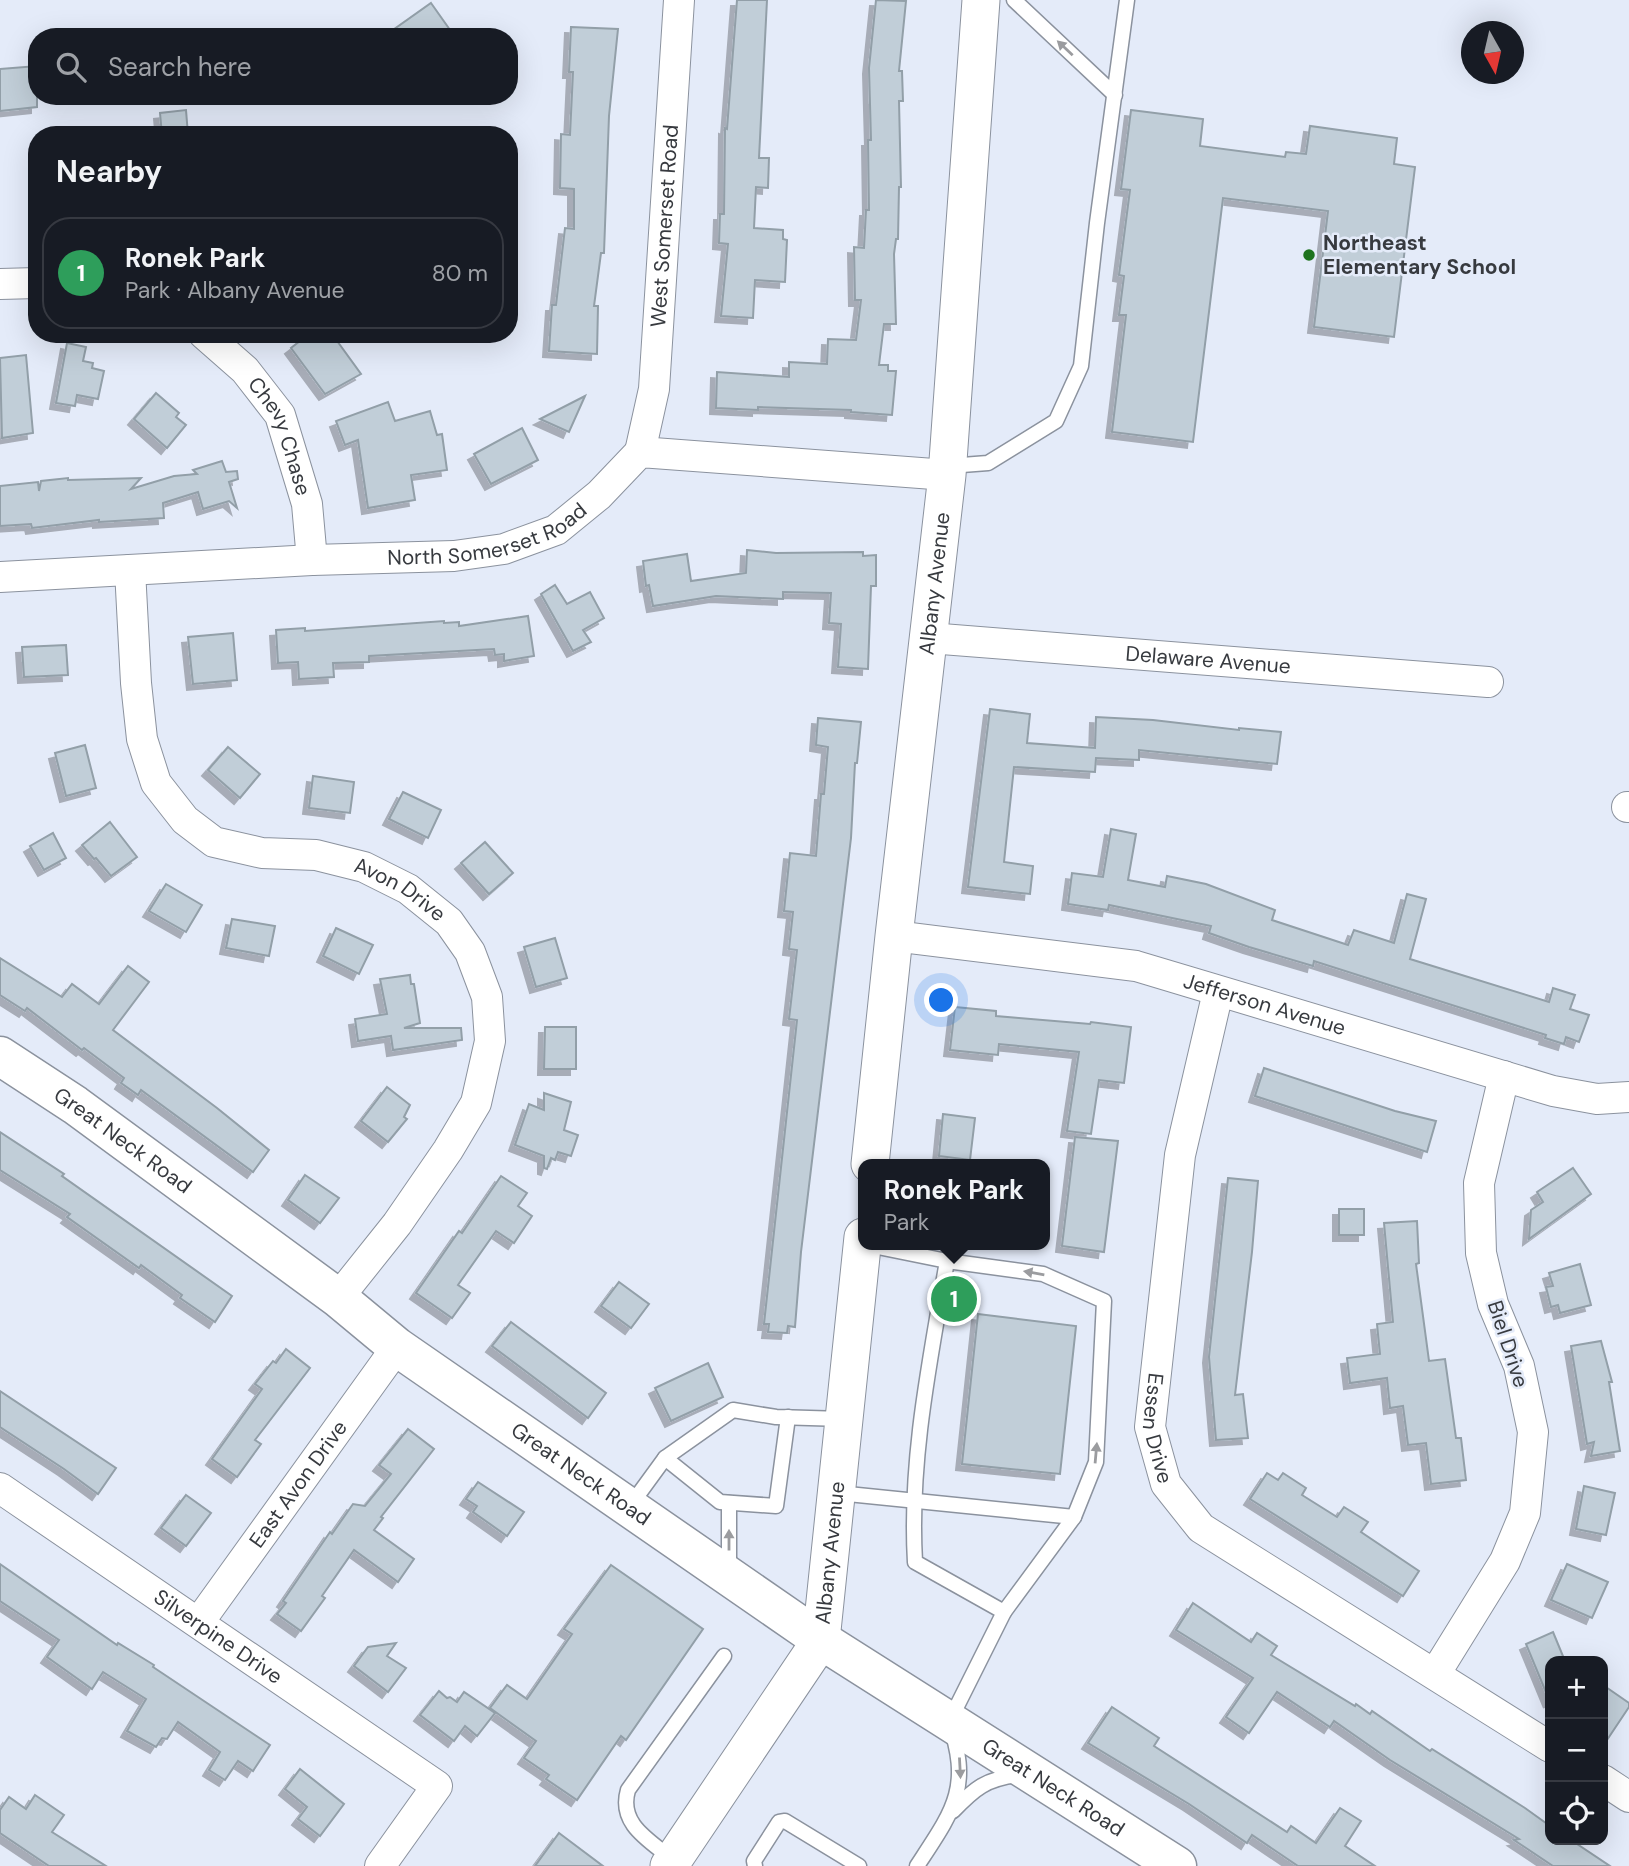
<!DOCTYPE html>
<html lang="en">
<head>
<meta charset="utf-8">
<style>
  :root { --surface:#171b24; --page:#20242c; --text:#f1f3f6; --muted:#9ea1a6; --line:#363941; --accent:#92b995 }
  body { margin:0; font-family:"DM Sans",sans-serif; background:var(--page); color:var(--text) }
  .controls { position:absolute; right:21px; bottom:21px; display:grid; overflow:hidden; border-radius:14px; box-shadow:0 7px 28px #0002 }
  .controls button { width:63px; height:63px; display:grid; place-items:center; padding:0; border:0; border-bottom:2px solid var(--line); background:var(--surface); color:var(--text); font:35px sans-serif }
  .compass { position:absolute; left:1461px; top:21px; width:63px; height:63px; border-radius:50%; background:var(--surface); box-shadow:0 7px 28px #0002; rotate:172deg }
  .you { position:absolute; left:942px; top:1001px; width:24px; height:24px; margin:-18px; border:5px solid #fff; border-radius:50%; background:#1a73e8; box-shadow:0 0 0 10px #1a73e833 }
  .badge { display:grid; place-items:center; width:46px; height:46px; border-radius:50%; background:var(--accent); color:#fff; font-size:23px; font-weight:700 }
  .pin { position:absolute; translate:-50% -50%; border:4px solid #fff; box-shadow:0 2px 7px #0006 }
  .popup { position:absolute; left:858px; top:1159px; width:192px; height:91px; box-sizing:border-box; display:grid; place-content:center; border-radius:14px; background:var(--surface); filter:drop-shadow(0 2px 5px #0005); font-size:23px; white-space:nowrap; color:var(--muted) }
  .popup b { font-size:26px; color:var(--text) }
  .popup::after { content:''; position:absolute; left:50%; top:100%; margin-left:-14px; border:14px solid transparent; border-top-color:var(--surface) }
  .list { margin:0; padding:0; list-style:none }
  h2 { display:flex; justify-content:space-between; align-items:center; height:91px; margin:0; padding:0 28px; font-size:30px }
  h2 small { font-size:23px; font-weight:400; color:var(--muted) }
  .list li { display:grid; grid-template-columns:46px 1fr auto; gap:21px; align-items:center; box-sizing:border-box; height:112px; margin:0 14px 14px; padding:0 14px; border:2px solid var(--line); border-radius:28px }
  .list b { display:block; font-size:26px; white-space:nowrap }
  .list p { margin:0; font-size:23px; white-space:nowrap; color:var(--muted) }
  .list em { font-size:23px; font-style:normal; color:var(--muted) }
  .icon { flex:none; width:38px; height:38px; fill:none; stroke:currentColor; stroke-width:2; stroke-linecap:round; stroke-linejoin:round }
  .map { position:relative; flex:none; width:1629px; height:1866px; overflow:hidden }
  .search { position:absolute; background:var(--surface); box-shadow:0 7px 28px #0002; left:28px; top:28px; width:490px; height:77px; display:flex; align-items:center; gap:18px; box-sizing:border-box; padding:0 24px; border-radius:28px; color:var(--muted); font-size:26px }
  .panel { position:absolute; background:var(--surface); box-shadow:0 7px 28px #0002; left:28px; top:126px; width:490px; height:217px; border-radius:28px }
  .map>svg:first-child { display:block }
</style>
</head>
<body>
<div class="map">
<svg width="1629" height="1866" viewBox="0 0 1629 1866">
  <defs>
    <filter id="shadow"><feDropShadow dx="-6" dy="6" stdDeviation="0" flood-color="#0004"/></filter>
  </defs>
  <rect width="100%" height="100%" fill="#e4ebf9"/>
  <g fill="#c1ced8" stroke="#929fa8" stroke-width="2" filter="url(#shadow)">
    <path d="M 737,0 L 767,0 L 759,158 L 769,158 L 768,188 L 756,187 L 754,228 L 783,230 L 783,239 L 787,240 L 785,282 L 755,280 L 753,318 L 721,316 L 728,244 L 719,243 L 720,214 L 724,214 L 725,128 L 727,129 Z"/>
    <path d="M 876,0 L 906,1 L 899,71 L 902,71 L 903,101 L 899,101 L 901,187 L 899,187 L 898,239 L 896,239 L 894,254 L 896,324 L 884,324 L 879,365 L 888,365 L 888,371 L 896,371 L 892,415 L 851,412 L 851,410 L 758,407 L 758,410 L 716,408 L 717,372 L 789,377 L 789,362 L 827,364 L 828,339 L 856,340 L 861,300 L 855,300 L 854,247 L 864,248 L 866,210 L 869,210 L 868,140 L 871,140 L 869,68 Z"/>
    <path d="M 431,3 L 455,37 L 383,37 Z"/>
    <path d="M 571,27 L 618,29 L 609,116 L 604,253 L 601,253 L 594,306 L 598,306 L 597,354 L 549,351 L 552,305 L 556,305 L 565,228 L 574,229 L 574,189 L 560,188 L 561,134 L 570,135 L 573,72 L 569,72 Z"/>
    <path d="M 37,66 L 37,107 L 0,111 L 0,69 Z"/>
    <path d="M 186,110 L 188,135 L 162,135 L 160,113 Z"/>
    <path d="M 1131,110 L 1203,119 L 1200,146 L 1285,157 L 1286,152 L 1306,154 L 1310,126 L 1397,138 L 1394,164 L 1415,167 L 1394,337 L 1314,327 L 1328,211 L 1223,198 L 1193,442 L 1112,432 L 1126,315 L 1119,315 L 1124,276 L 1119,275 L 1130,190 L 1121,189 Z"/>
    <path d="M 309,334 L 332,334 L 361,374 L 325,394 L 291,348 Z"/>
    <path d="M 67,343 L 86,347 L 83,361 L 93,363 L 92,368 L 104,371 L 98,399 L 77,395 L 75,406 L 56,403 Z"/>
    <path d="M 26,355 L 33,433 L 2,438 L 0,358 Z"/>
    <path d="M 156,393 L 179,413 L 176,417 L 186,425 L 167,448 L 134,419 Z"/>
    <path d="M 585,396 L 569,432 L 540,419 Z"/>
    <path d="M 388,402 L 395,421 L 430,411 L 437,435 L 442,434 L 447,470 L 411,475 L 415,500 L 368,508 L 358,440 L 345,445 L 336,421 Z"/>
    <path d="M 522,428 L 538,460 L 491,484 L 474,454 Z"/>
    <path d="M 222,461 L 226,472 L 237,471 L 238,479 L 229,482 L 237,508 L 229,501 L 203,509 L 198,492 L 163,503 L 164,518 L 99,522 L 99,520 L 32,528 L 31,524 L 0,526 L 0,486 L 38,482 L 39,491 L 41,481 L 68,478 L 68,480 L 141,478 L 131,489 L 174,476 L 197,474 L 193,470 Z"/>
    <path d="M 747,550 L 776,553 L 863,552 L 863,556 L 876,555 L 876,586 L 871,586 L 868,669 L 838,667 L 841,624 L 829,623 L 831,593 L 783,592 L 783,599 L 716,596 L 653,606 L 649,585 L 646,586 L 643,561 L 687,554 L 691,581 L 746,573 Z"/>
    <path d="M 555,585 L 567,604 L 590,592 L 604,618 L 583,630 L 591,642 L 573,651 L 541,594 Z"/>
    <path d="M 528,616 L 534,656 L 504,661 L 504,654 L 495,655 L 494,649 L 369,656 L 369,662 L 333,663 L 334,677 L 299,679 L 298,662 L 278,663 L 276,630 L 305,628 L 305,631 L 444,621 L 444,623 L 459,622 L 459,626 Z"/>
    <path d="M 233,633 L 237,680 L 193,684 L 188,637 Z"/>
    <path d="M 66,645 L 68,675 L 24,677 L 22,647 Z"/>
    <path d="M 990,709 L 1030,714 L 1027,743 L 1095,748 L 1096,717 L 1153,720 L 1239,730 L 1239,728 L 1281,732 L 1277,764 L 1139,750 L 1139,760 L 1096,758 L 1095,772 L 1014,767 L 1004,862 L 1033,866 L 1030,894 L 968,887 Z"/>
    <path d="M 818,718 L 861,722 L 857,763 L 855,763 L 851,838 L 801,1252 L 795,1327 L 788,1326 L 787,1333 L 768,1332 L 769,1324 L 764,1324 L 797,1020 L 789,1019 L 797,950 L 789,949 L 793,912 L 784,911 L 790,853 L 816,856 L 821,794 L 824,794 L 828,747 L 816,745 Z"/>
    <path d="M 85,745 L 96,788 L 66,796 L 55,753 Z"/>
    <path d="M 228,747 L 260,774 L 240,798 L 208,770 Z"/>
    <path d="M 313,776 L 354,782 L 350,813 L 309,808 Z"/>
    <path d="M 403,792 L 441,810 L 428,838 L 389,819 Z"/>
    <path d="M 110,822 L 137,857 L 111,876 L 96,858 L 94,859 L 82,845 Z"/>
    <path d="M 1111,829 L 1136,834 L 1128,880 L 1165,887 L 1167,876 L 1206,884 L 1275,910 L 1272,920 L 1348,945 L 1354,930 L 1394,943 L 1407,894 L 1426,899 L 1410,959 L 1549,1002 L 1553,988 L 1575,995 L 1570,1009 L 1589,1015 L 1579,1042 L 1566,1037 L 1564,1044 L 1545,1038 L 1546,1035 L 1314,961 L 1313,966 L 1249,947 L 1209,933 L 1211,926 L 1109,905 L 1108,910 L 1068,904 L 1072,873 L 1103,877 Z"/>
    <path d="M 53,833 L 66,858 L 44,870 L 30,846 Z"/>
    <path d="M 485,842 L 513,873 L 489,894 L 461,863 Z"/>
    <path d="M 166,884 L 202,905 L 186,932 L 149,911 Z"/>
    <path d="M 232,919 L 275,926 L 269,956 L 226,948 Z"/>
    <path d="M 336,928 L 373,945 L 359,974 L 323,956 Z"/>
    <path d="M 555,938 L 567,978 L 536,987 L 524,947 Z"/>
    <path d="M 0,958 L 62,997 L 72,984 L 99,1004 L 128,966 L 149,982 L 113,1030 L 217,1108 L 269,1150 L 253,1172 L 141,1090 L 138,1095 L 121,1083 L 124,1078 L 84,1048 L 82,1050 L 27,1008 L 25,1011 L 0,995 Z"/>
    <path d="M 410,975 L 411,984 L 414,984 L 420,1023 L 404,1028 L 461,1028 L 462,1040 L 393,1050 L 391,1036 L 358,1041 L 355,1019 L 387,1014 L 380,979 Z"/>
    <path d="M 955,1007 L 996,1011 L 996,1016 L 1090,1024 L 1091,1022 L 1131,1027 L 1124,1083 L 1099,1080 L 1091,1134 L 1067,1131 L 1079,1052 L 999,1044 L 998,1055 L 950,1050 Z"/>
    <path d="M 545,1027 L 576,1027 L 576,1069 L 544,1069 Z"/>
    <path d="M 1264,1068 L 1395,1111 L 1436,1121 L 1427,1152 L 1255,1096 Z"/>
    <path d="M 387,1087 L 410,1105 L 404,1117 L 407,1119 L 388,1142 L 361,1121 Z"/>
    <path d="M 544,1093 L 571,1102 L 564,1130 L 578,1135 L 571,1156 L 558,1152 L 555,1160 L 551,1158 L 547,1169 L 544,1168 L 544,1156 L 515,1145 L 529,1104 L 544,1110 Z"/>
    <path d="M 943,1114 L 975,1118 L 970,1160 L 939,1156 Z"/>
    <path d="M 0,1132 L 64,1174 L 62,1176 L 232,1296 L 215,1322 L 180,1298 L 182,1295 L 141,1265 L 139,1268 L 67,1217 L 70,1214 L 0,1170 Z"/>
    <path d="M 1075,1137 L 1118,1141 L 1104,1252 L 1062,1246 Z"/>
    <path d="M 1573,1168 L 1591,1194 L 1529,1239 L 1531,1210 L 1543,1202 L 1537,1192 Z"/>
    <path d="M 305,1175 L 339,1198 L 320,1223 L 288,1200 Z"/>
    <path d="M 501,1176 L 527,1193 L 518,1206 L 532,1216 L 514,1243 L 496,1231 L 458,1285 L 470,1293 L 452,1318 L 416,1293 L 459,1231 L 462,1233 Z"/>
    <path d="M 1228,1178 L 1258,1181 L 1252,1252 L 1235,1395 L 1243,1394 L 1248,1438 L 1216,1440 L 1209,1357 Z"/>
    <rect x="1339" y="1209" width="25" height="26"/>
    <path d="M 1417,1221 L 1419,1263 L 1416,1264 L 1429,1361 L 1445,1359 L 1456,1438 L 1461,1438 L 1466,1480 L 1431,1484 L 1426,1443 L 1408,1445 L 1403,1406 L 1390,1408 L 1387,1378 L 1350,1383 L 1347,1358 L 1380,1354 L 1377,1324 L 1393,1322 L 1384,1223 Z"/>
    <path d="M 1580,1264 L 1591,1305 L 1560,1313 L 1558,1305 L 1551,1307 L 1546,1287 L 1553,1286 L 1549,1273 Z"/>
    <path d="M 619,1282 L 649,1304 L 631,1328 L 601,1306 Z"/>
    <path d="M 978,1314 L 1076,1326 L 1060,1474 L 962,1464 Z"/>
    <path d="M 511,1322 L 606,1393 L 588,1418 L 492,1346 Z"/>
    <path d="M 1601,1341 L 1612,1382 L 1609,1382 L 1620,1451 L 1591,1456 L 1594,1442 L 1587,1444 L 1571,1346 Z"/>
    <path d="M 286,1349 L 310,1368 L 255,1440 L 261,1444 L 237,1477 L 212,1459 L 262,1389 L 255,1384 L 273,1361 L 276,1363 Z"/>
    <path d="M 708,1363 L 723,1397 L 671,1421 L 655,1388 Z"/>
    <path d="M 0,1391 L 116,1468 L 98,1494 L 64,1469 L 0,1427 Z"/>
    <path d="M 408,1429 L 434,1449 L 381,1517 L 383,1518 L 374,1530 L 414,1559 L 398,1582 L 354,1550 L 322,1596 L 325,1598 L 301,1631 L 277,1614 L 286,1603 L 283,1601 L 330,1532 L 332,1534 L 353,1504 L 365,1506 L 391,1474 L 379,1465 Z"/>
    <path d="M 1267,1473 L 1278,1480 L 1283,1473 L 1306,1488 L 1302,1495 L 1337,1517 L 1344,1507 L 1368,1522 L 1361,1532 L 1419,1571 L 1403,1596 L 1250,1499 Z"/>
    <path d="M 478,1482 L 524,1512 L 507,1536 L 473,1512 L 477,1506 L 466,1499 Z"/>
    <path d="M 1584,1486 L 1615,1493 L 1606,1535 L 1576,1529 Z"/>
    <path d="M 186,1495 L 211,1513 L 186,1546 L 161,1528 Z"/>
    <path d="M 0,1564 L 117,1645 L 118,1643 L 154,1665 L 153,1667 L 270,1745 L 253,1771 L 238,1761 L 225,1780 L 209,1770 L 220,1752 L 178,1722 L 167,1739 L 162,1738 L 156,1747 L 127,1731 L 146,1699 L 103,1672 L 92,1689 L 47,1657 L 59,1640 L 0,1601 Z"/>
    <path d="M 1567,1564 L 1608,1582 L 1592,1618 L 1551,1600 Z"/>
    <path d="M 611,1565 L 703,1629 L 626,1740 L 621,1736 L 577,1800 L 546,1779 L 549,1775 L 524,1758 L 536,1741 L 490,1708 L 507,1685 L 527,1699 L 572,1634 L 564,1629 Z"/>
    <path d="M 1193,1603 L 1251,1642 L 1257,1633 L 1277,1646 L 1271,1655 L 1355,1706 L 1356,1704 L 1370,1714 L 1372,1711 L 1430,1751 L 1432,1749 L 1525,1808 L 1550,1826 L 1550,1840 L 1571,1840 L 1610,1866 L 1553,1866 L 1514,1840 L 1519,1839 L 1390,1760 L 1334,1721 L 1330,1727 L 1277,1692 L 1249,1733 L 1226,1717 L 1253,1678 L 1176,1630 Z"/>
    <path d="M 1553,1632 L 1565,1661 L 1550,1661 L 1550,1702 L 1526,1644 Z"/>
    <path d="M 396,1643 L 387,1656 L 406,1668 L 388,1692 L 354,1666 L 368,1647 Z"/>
    <path d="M 1603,1685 L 1629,1703 L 1629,1707 L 1603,1746 Z"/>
    <path d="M 439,1691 L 447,1698 L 450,1697 L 457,1702 L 464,1692 L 495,1713 L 477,1736 L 465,1726 L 454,1741 L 420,1715 Z"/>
    <path d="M 1112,1707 L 1159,1738 L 1154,1746 L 1287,1832 L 1291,1826 L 1316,1843 L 1340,1808 L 1361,1821 L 1345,1846 L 1375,1866 L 1298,1866 L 1252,1835 L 1247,1843 L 1189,1804 L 1088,1743 Z"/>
    <path d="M 300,1769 L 344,1804 L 320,1836 L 298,1819 L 307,1807 L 285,1789 Z"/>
    <path d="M 35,1795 L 64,1815 L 52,1832 L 106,1866 L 49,1866 L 0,1833 L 0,1810 L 9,1797 L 26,1809 Z"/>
    <path d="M 559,1833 L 603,1866 L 535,1866 Z"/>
  </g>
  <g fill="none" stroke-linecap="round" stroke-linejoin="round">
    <g stroke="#8b929e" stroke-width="17">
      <g id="service">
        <path d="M 1014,0 L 1115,95"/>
        <path d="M 949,466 L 988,463 L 1056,421 L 1081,366 L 1097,223 L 1127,0"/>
        <path d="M 868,1245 L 947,1261 C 930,1360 909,1461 915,1562 L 1004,1612"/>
        <path d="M 665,1458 L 720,1502 L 776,1506 L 788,1417"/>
        <path d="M 838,1493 L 1074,1517"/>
        <path d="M 729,1503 L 729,1572"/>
        <path d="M 630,1506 L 665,1458 L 733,1410 L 776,1417 L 843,1419"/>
        <path d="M 953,1811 C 975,1788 986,1779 1018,1775"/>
        <path d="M 672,1859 C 649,1840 618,1824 628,1790 L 724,1656"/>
        <path d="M 755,1866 L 754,1861 L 779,1822 L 785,1821 L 859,1866"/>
        <path d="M 917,1866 C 953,1811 972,1788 949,1722 L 1004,1612 L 1074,1517 L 1096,1462 L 1104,1301 L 1043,1274 L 947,1261"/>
      </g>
    </g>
    <g stroke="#8b929e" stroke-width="32">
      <g id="minor">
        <path d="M 0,284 L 37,283"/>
        <path id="s1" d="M 204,334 L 245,370 L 280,415 L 307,504 L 312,560"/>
        <path id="s2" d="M 640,452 L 654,389 L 679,0"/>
        <path id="s3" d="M 130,570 L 136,683 L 142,739 L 156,783 L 185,820 L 214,842 L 262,853 L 316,855 L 364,867 L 408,889 L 449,922 L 470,952 L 487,997 L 490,1041 L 476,1103 L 448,1150 L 397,1224 L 338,1298"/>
        <path id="s4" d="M 0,577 L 312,560 L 454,556 L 504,549 L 556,530 L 599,495 L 640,452 L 947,475"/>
        <path id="s5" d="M 929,638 L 1488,682"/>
        <path d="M 1627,807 L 1629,807"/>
        <path id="s6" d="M 894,936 L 1136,966 L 1553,1091 L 1597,1099 L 1629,1097"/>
        <path id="s7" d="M 1218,992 L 1180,1155 L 1150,1427 L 1166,1484 L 1201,1528 L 1550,1747"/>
        <path id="s8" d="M 0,1488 L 437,1786 L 380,1866"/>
        <path id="s9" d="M 199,1622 L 397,1347"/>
        <path d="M 1435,1674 L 1505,1561 L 1525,1513 L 1533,1432 L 1519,1366 L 1493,1304 L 1481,1253 L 1479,1183 L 1504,1076"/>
        <path d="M 1603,1780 L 1629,1797"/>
      </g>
    </g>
    <g stroke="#8b929e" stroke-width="39">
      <g id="tertiary">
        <path id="s10" d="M 870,1164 L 894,936 L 947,475 L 981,0"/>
        <path id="s11" d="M 669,1866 L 821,1640 L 863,1237"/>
      </g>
    </g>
    <g stroke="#8b929e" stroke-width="41">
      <g id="secondary">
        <path id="s12" d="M 0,1056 L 75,1105 L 338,1298 L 397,1347 L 821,1640 L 1177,1866"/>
      </g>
    </g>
    <use href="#service" stroke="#fff" stroke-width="14"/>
    <use href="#minor" stroke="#fff" stroke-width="30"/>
    <use href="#tertiary" stroke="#fff" stroke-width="37"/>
    <use href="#secondary" stroke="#fff" stroke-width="38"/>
  </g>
  <defs><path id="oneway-solid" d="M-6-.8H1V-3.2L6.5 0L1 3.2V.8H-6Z" transform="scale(1.75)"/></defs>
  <g fill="#9b9c9f">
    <use href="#oneway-solid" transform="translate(1065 48) rotate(-137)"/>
    <use href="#oneway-solid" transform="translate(1034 1273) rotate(-170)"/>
    <use href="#oneway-solid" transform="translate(1096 1453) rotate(-85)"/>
    <use href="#oneway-solid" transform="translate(729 1540) rotate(-90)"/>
    <use href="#oneway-solid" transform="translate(960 1768) rotate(87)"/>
  </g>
  <circle fill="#1e731e" stroke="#e4ebf9" stroke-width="2.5" cx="1309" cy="255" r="7"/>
  <g text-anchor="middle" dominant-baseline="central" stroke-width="5" stroke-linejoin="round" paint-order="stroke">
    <g font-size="21" fill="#373a3f" stroke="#e4ebf9">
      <text stroke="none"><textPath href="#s2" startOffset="228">West Somerset Road</textPath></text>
      <text stroke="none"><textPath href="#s1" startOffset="131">Chevy Chase</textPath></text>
      <text stroke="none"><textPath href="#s4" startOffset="492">North Somerset Road</textPath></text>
      <text stroke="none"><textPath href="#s10" startOffset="584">Albany Avenue</textPath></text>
      <text stroke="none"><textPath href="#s5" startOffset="280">Delaware Avenue</textPath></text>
      <text stroke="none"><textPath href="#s3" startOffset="494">Avon Drive</textPath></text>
      <text stroke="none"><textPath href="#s6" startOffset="378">Jefferson Avenue</textPath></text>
      <text stroke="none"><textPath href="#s12" startOffset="149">Great Neck Road</textPath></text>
      <text transform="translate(1508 1344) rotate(72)">Biel Drive</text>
      <text stroke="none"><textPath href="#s7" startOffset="443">Essen Drive</textPath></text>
      <text stroke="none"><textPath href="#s12" startOffset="716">Great Neck Road</textPath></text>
      <text stroke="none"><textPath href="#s9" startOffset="170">East Avon Drive</textPath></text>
      <text stroke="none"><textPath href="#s11" startOffset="360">Albany Avenue</textPath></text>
      <text stroke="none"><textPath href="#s8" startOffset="264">Silverpine Drive</textPath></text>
      <text stroke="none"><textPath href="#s12" startOffset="1283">Great Neck Road</textPath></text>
    </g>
    <g font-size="21" font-weight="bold" fill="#373a3f" stroke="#e4ebf9" text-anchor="start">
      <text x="1323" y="243">Northeast<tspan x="1323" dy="24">Elementary School</tspan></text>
    </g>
  </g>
</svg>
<div class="controls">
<button>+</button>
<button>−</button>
<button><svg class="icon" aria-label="locate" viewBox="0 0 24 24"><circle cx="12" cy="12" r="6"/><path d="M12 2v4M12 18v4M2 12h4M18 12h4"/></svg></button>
</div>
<svg class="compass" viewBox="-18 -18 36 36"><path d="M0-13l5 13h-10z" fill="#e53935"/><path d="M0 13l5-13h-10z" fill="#9ea1a6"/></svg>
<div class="you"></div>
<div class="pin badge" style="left:954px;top:1299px;background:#2e9e5b">1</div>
<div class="popup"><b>Ronek Park</b>Park</div>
<div class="search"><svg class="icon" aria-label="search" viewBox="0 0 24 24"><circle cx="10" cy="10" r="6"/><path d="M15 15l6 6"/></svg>Search here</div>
<section class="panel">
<h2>Nearby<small></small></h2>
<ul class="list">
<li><span class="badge" style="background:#2e9e5b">1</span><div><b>Ronek Park</b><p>Park · Albany Avenue</p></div><em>80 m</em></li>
</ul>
</section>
</div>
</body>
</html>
